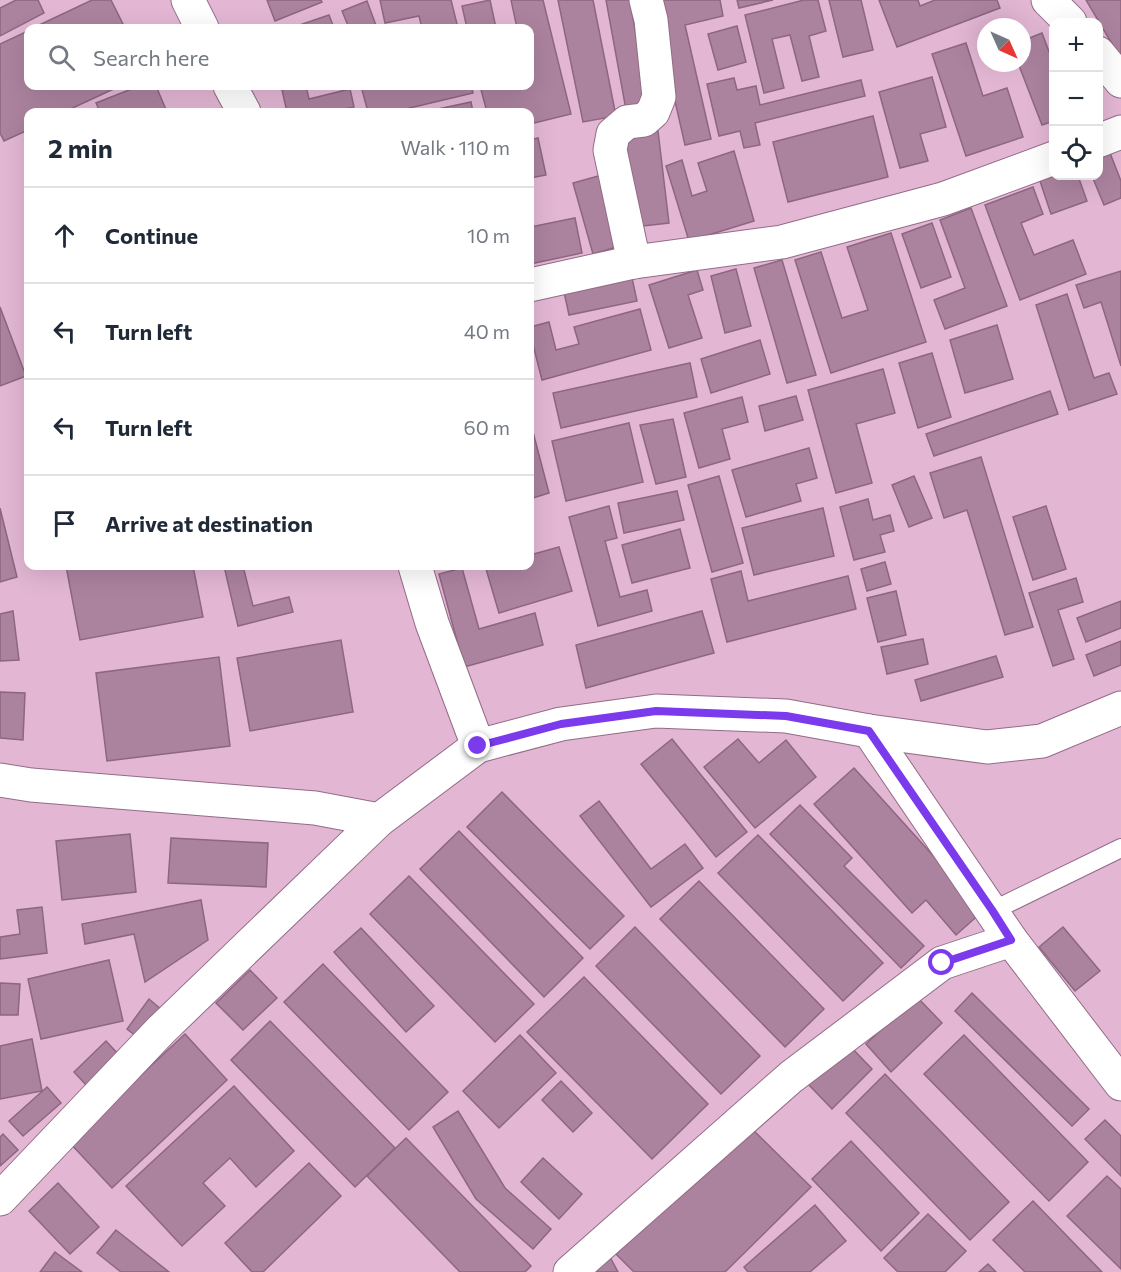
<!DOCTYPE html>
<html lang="en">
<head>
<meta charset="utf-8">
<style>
  :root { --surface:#fff; --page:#f2f2f3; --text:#1f2937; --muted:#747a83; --line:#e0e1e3 }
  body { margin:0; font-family:Commissioner,sans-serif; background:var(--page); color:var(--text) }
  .controls { position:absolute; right:18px; top:18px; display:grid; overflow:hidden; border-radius:12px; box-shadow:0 6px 24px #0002 }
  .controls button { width:54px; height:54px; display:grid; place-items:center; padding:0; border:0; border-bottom:2px solid var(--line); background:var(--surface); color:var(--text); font:30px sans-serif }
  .compass { position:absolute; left:977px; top:18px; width:54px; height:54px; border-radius:50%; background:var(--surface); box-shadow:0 6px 24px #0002; rotate:135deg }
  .stop { position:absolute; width:18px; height:18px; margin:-14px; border:4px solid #7c3aed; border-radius:50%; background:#fff }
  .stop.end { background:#7c3aed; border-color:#fff; box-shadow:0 2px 6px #0008 }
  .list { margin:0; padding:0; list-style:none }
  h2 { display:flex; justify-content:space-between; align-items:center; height:78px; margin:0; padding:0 24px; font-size:26px }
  h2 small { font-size:20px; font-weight:400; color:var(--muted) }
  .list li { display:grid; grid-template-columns:39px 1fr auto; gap:18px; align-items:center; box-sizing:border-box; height:96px; padding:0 24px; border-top:2px solid var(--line) }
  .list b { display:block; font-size:22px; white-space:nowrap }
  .list em { font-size:20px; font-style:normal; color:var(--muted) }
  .icon { flex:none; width:33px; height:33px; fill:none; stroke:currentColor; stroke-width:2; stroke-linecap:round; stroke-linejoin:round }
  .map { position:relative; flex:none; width:1121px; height:1272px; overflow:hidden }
  .search { position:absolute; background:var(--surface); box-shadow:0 6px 24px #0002; left:24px; top:24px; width:510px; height:66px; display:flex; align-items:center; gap:15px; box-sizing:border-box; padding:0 21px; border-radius:12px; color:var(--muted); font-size:22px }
  .panel { position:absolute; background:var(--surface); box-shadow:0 6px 24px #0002; left:24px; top:108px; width:510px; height:462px; border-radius:12px }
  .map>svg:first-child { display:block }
</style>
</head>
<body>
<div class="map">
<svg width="1121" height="1272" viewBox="0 0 1121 1272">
  <rect width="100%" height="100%" fill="#e3b7d4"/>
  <g fill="#ac839f" stroke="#8d6681" stroke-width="1.5">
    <path d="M 16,0 L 38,0 L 44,13 L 0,36 L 0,8 Z"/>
    <path d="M 92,0 L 111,0 L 125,28 L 33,28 Z"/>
    <path d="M 267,0 L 321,0 L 322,2 L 275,21 Z"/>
    <path d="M 380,0 L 451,0 L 458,28 L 422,28 L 419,16 L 385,23 Z"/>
    <path d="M 490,0 L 496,28 L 467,28 L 462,6 Z"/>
    <path d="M 511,0 L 543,0 L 571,114 L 530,124 L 530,112 L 487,112 L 480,86 L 530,86 L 530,28 L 517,28 Z"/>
    <path d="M 558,0 L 593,0 L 616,116 L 583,122 Z"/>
    <path d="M 606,0 L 630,0 L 648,106 L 626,110 Z"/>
    <path d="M 652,0 L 720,0 L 723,16 L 685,25 L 711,139 L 685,145 Z"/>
    <path d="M 737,0 L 773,0 L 739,8 Z"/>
    <path d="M 804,0 L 818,0 L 826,31 L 809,36 L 819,77 L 802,81 L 790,35 L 772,39 L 784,88 L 764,93 L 745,15 Z"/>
    <path d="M 829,0 L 861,0 L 873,50 L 843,57 Z"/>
    <path d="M 879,0 L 918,0 L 920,6 L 935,0 L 997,0 L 1000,8 L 897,47 Z"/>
    <path d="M 1086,0 L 1121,0 L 1121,59 Z"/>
    <path d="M 367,1 L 377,28 L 349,28 L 342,11 Z"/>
    <path d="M 329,15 L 334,28 L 291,28 Z"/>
    <path d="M 737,26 L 746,62 L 718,70 L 708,34 Z"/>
    <path d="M 28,31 L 28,86 L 120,86 L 64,112 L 28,112 L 28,130 L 4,141 L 0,133 L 0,44 Z"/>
    <path d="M 1042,33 L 1054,65 L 1054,121 L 1042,125 L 1018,63 L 1022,63 L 1022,41 Z"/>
    <path d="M 966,43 L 983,96 L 1007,88 L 1023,137 L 966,156 L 932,54 Z"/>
    <path d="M 932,77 L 946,127 L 920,134 L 928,161 L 900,168 L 879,92 Z"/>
    <path d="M 734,78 L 737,90 L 756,86 L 760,105 L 861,80 L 865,96 L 755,123 L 760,145 L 744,148 L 740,131 L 719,136 L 707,84 Z"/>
    <path d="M 139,86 L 156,86 L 167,112 L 100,112 L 96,103 Z"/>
    <path d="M 298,86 L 306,86 L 309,99 L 350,89 L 354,107 L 331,112 L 287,112 L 282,90 Z"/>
    <path d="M 361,86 L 471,86 L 473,93 L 393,112 L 368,112 Z"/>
    <path d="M 471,102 L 473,112 L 424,112 Z"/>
    <path d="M 873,116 L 888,177 L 788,202 L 773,142 Z"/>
    <path d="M 658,131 L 669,223 L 634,227 L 623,135 Z"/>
    <path d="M 538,138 L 546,175 L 530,178 L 530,140 Z"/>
    <path d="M 734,151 L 754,221 L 689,241 L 666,166 L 682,160 L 692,196 L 707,191 L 698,163 Z"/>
    <path d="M 1110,153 L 1121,181 L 1121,198 L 1104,205 L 1092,176 L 1098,176 L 1098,157 Z"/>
    <path d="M 602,175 L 623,245 L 593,254 L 573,183 Z"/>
    <path d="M 1054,176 L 1078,176 L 1087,201 L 1051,214 L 1039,178 Z"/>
    <path d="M 1033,187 L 1043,214 L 1021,223 L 1034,255 L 1073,240 L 1086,274 L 1020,300 L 985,205 Z"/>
    <path d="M 971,208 L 1007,306 L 945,329 L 934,300 L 965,288 L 940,220 Z"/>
    <path d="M 575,218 L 582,253 L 530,264 L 530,227 Z"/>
    <path d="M 932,223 L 951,277 L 921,288 L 902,234 Z"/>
    <path d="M 891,233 L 926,342 L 831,373 L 795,260 L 821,252 L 842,318 L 868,310 L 847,247 Z"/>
    <path d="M 782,260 L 816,375 L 787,383 L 754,268 Z"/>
    <path d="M 736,269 L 751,326 L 725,333 L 711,276 Z"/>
    <path d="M 697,270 L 703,290 L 688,295 L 702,338 L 669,348 L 649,285 Z"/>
    <path d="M 1121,271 L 1121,366 L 1101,302 L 1084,308 L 1076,285 Z"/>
    <path d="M 632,278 L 637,301 L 569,315 L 564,292 Z"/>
    <path d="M 1067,294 L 1094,378 L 1109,373 L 1117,394 L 1069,410 L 1036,305 Z"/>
    <path d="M 0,307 L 26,376 L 0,386 Z"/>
    <path d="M 640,309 L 651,350 L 542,380 L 530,333 L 530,327 L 549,322 L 556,350 L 579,344 L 574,327 Z"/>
    <path d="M 997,325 L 1013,379 L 965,393 L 950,340 Z"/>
    <path d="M 760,340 L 770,374 L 711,393 L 701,359 Z"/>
    <path d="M 932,353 L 951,417 L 918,428 L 899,363 Z"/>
    <path d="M 690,363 L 697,397 L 561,428 L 553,393 Z"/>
    <path d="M 883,369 L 895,413 L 856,424 L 872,483 L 836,493 L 808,390 Z"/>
    <path d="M 1050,391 L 1058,414 L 934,456 L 926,434 Z"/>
    <path d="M 796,396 L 803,420 L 765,431 L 759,406 Z"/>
    <path d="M 742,397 L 748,422 L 722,429 L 730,459 L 699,468 L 684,413 Z"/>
    <path d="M 673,419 L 686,477 L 656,484 L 640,425 Z"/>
    <path d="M 629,423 L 643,482 L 566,501 L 552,441 Z"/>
    <path d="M 533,432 L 549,493 L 530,499 L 530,433 Z"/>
    <path d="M 809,448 L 817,478 L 796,484 L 801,501 L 746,517 L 732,470 Z"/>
    <path d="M 981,457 L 1033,627 L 1005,635 L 967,510 L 944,518 L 930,473 Z"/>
    <path d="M 719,476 L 743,563 L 712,572 L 688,485 Z"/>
    <path d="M 914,476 L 932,518 L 909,527 L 892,485 Z"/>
    <path d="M 677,491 L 684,520 L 624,533 L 618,503 Z"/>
    <path d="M 868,499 L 873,520 L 890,515 L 894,531 L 880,535 L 885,552 L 854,560 L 840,507 Z"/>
    <path d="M 609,506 L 617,538 L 605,541 L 620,597 L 647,590 L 652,611 L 598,626 L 569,517 Z"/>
    <path d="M 1046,506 L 1066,569 L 1033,580 L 1013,517 Z"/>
    <path d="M 0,508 L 17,577 L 0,582 Z"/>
    <path d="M 823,508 L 834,556 L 754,575 L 742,528 Z"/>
    <path d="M 680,529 L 690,568 L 632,583 L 622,545 Z"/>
    <path d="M 559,547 L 572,591 L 499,613 L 486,569 L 496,566 L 530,566 L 530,555 Z"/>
    <path d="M 885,562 L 891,584 L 867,591 L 861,569 Z"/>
    <path d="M 66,566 L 193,566 L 203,617 L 80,640 Z"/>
    <path d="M 224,566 L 243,566 L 253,606 L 289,597 L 293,612 L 238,626 Z"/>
    <path d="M 462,568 L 479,629 L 535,613 L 543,645 L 464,667 L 439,574 Z"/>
    <path d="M 741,571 L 748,601 L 848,576 L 856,609 L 727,642 L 711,579 Z"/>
    <path d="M 1076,578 L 1083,602 L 1058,610 L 1074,659 L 1053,666 L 1029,593 Z"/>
    <path d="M 896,591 L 906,635 L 878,642 L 867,598 Z"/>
    <path d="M 1121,601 L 1121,628 L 1086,642 L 1077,618 Z"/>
    <path d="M 13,611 L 19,660 L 0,661 L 0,614 Z"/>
    <path d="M 702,611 L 714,653 L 586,688 L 576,645 Z"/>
    <path d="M 923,639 L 928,664 L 887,674 L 881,647 Z"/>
    <path d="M 341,640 L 353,712 L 250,731 L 237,658 Z"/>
    <path d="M 1121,641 L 1121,665 L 1094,676 L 1086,655 Z"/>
    <path d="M 996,656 L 1003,677 L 921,701 L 915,680 Z"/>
    <path d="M 219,657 L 230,746 L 107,761 L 96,673 Z"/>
    <path d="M 0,692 L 25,693 L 23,740 L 0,738 Z"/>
    <path d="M 672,739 L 747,832 L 716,857 L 641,764 Z"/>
    <path d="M 738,739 L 759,763 L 786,740 L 816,777 L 755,828 L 704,767 Z"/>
    <path d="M 854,768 L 983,911 L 956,935 L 926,900 L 912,913 L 814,804 Z"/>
    <path d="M 502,792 L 624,916 L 590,949 L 467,827 Z"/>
    <path d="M 599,801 L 651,869 L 685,844 L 703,868 L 651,907 L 580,816 Z"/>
    <path d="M 800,805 L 852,858 L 844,866 L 924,946 L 901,968 L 770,834 Z"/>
    <path d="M 459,831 L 583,958 L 544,997 L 420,869 Z"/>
    <path d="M 130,834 L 136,892 L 62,900 L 56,841 Z"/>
    <path d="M 758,835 L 883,963 L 843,1001 L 718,873 Z"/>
    <path d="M 171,838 L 268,843 L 266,887 L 168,883 Z"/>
    <path d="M 409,876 L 534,1004 L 495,1042 L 370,914 Z"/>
    <path d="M 699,881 L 824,1009 L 785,1047 L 660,919 Z"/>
    <path d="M 201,900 L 208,940 L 145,982 L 134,934 L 85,944 L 82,924 Z"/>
    <path d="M 42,907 L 47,953 L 0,959 L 0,937 L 20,934 L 17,910 Z"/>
    <path d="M 635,927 L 760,1056 L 721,1094 L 596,966 Z"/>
    <path d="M 1063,927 L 1100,971 L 1075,991 L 1039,947 Z"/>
    <path d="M 361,928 L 434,1006 L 406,1032 L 334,952 Z"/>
    <path d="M 109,960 L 123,1021 L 41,1039 L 28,979 Z"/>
    <path d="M 323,964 L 448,1092 L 409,1130 L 284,1002 Z"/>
    <path d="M 250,970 L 277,998 L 243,1030 L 216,1003 Z"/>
    <path d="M 584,977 L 708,1104 L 652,1159 L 527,1032 Z"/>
    <path d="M 0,983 L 20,984 L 18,1015 L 0,1015 Z"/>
    <path d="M 972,993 L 1089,1109 L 1072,1126 L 955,1011 Z"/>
    <path d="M 916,996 L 942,1023 L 891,1072 L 866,1044 Z"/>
    <path d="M 149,999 L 162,1010 L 140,1039 L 127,1029 Z"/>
    <path d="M 270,1021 L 395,1148 L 355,1187 L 231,1060 Z"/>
    <path d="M 185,1034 L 227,1080 L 112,1188 L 69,1142 Z"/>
    <path d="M 520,1035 L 556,1073 L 499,1128 L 463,1091 Z"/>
    <path d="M 964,1035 L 1088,1162 L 1049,1201 L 924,1074 Z"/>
    <path d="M 32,1039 L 42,1091 L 0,1099 L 0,1046 Z"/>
    <path d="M 106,1041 L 119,1055 L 87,1086 L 74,1072 Z"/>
    <path d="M 848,1044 L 872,1069 L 832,1109 L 808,1084 Z"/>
    <path d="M 885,1074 L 1009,1202 L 970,1240 L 846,1113 Z"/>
    <path d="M 561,1081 L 592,1113 L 573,1132 L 542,1100 Z"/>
    <path d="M 234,1086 L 294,1151 L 256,1187 L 230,1158 L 203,1183 L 225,1206 L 182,1246 L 126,1186 Z"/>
    <path d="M 47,1087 L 61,1103 L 23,1136 L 9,1121 Z"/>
    <path d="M 458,1111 L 505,1188 L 551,1229 L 533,1249 L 476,1199 L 433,1127 Z"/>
    <path d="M 1105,1120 L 1121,1136 L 1121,1176 L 1085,1139 Z"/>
    <path d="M 747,1124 L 811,1187 L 725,1272 L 634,1272 L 616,1254 Z"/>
    <path d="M 3,1134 L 18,1150 L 0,1166 L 0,1137 Z"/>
    <path d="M 406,1138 L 531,1266 L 525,1272 L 460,1272 L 367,1176 Z"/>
    <path d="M 851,1141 L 919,1213 L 881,1251 L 812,1179 Z"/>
    <path d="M 543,1158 L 582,1194 L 559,1219 L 521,1182 Z"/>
    <path d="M 309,1163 L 341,1196 L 263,1272 L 252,1272 L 225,1243 Z"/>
    <path d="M 1107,1176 L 1121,1189 L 1121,1269 L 1067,1216 Z"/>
    <path d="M 58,1183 L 99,1227 L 70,1254 L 29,1211 Z"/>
    <path d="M 1033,1201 L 1102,1272 L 1025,1272 L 993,1240 Z"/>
    <path d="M 815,1205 L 846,1241 L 810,1272 L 748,1272 L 744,1267 Z"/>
    <path d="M 928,1214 L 966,1251 L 945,1272 L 898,1272 L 884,1258 Z"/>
    <path d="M 116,1230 L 169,1272 L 121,1272 L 97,1253 Z"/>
    <path d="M 55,1252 L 82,1272 L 40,1272 Z"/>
    <path d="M 610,1257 L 618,1272 L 585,1272 Z"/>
    <path d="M 988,1264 L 996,1272 L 979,1272 Z"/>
  </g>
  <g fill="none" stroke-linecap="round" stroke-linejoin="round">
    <g stroke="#936b86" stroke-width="20">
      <path id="service" d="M 992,911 L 1121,848"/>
    </g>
    <g stroke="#936b86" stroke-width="35">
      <g id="minor">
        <path d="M 188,0 L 202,28"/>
        <path d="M 1048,0 L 1070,22"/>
        <path d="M 1098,53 L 1121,81"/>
        <path d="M 230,86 L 244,112"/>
        <path d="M 1098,141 L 1121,132"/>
        <path d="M 634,262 L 610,150 L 613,134 L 627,122 L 644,120 L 653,112 L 659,97 L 651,20 L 646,0"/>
        <path d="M 530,285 L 634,262 L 782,242 L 943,199 L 1054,158"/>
        <path d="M 415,566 L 432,623 L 478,746"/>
        <path d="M 869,731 L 1011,940 L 1121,1084"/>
        <path d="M 0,780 L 31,785 L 315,808 L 379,820"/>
        <path d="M 0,1199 L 161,1030 L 379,820 L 478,746 L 561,724 L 656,711 L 786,716 L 869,731 L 987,747 L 1042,741 L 1121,708"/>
        <path d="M 570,1272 L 791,1077 L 942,963 L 1011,940"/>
      </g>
    </g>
    <use href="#service" stroke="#fff" stroke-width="18"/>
    <use href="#minor" stroke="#fff" stroke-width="33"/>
  </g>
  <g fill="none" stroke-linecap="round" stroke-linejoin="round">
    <path stroke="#7c3aed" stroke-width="8" d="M 478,746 L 561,724 L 656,711 L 786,716 L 869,731 L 992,910 L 1011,940 L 942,963"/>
  </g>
</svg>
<div class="controls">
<button>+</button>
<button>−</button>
<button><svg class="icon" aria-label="locate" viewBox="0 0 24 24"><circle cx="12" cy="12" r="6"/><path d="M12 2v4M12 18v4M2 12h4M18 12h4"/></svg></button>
</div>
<svg class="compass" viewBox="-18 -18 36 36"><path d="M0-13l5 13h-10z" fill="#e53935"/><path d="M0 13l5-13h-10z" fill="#747a83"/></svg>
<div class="stop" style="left:942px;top:963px"></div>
<div class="stop end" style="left:478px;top:746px"></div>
<div class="search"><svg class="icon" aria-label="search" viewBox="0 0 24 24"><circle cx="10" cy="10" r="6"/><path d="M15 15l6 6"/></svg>Search here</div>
<section class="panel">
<h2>2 min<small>Walk · 110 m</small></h2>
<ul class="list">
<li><svg class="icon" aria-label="ahead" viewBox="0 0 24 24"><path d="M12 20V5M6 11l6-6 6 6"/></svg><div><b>Continue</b></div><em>10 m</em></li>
<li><svg class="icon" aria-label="left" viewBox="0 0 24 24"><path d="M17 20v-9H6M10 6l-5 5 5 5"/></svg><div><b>Turn left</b></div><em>40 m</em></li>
<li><svg class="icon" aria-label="left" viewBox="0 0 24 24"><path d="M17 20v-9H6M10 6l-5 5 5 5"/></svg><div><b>Turn left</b></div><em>60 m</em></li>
<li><svg class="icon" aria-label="arrive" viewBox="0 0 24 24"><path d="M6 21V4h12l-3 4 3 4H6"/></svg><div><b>Arrive at destination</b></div></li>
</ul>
</section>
</div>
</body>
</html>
